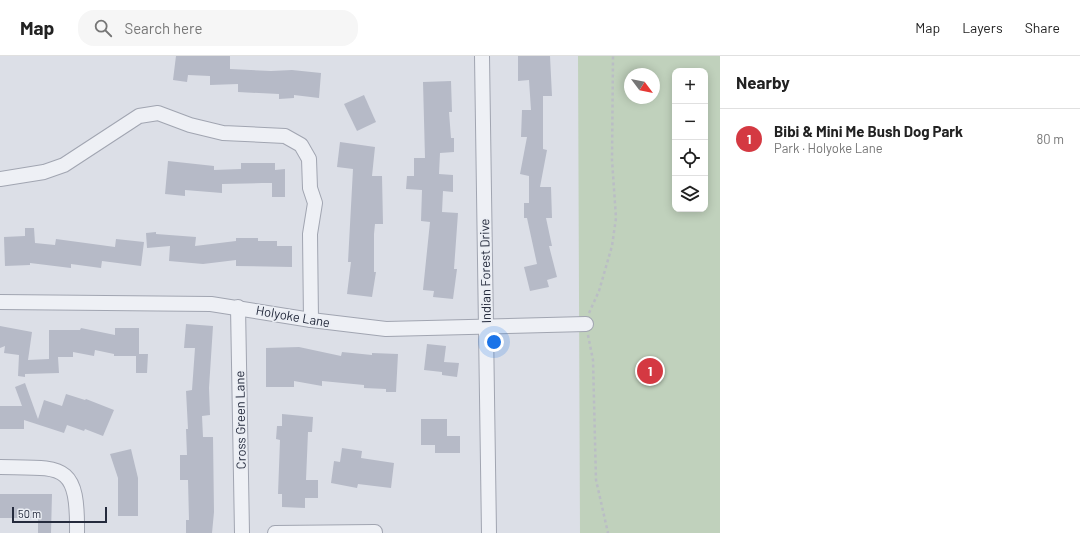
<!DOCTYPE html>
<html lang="en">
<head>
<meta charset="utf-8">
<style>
  :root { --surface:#fff; --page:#f6f6f6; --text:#222; --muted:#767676; --line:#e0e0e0; --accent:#d43942 }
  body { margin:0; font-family:Barlow,sans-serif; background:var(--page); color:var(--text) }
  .controls { position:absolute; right:12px; top:12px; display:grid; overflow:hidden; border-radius:8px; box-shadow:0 2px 10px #0003 }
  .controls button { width:36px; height:36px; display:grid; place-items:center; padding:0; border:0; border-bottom:1px solid var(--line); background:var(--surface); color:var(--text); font:20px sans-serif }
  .compass { position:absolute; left:624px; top:12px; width:36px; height:36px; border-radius:50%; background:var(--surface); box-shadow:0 2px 10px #0003; rotate:122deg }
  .scale { position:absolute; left:12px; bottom:10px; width:95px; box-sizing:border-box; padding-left:4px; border:2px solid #252b3d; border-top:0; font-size:11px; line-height:14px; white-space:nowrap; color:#252b3d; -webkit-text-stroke:3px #ebeef4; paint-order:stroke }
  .you { position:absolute; left:494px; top:286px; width:14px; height:14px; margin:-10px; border:3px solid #fff; border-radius:50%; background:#1a73e8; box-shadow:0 0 0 6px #1a73e833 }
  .badge { display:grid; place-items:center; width:26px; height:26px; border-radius:50%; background:var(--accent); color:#fff; font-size:13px; font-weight:700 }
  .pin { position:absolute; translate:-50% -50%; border:2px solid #fff; box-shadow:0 1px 4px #0006 }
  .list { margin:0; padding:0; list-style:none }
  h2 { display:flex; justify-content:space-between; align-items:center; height:52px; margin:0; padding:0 16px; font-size:17px }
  h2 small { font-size:13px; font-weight:400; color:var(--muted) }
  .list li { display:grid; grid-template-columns:26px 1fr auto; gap:12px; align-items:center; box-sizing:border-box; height:60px; padding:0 16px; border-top:1px solid var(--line) }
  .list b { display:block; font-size:15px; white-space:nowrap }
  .list p { margin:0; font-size:13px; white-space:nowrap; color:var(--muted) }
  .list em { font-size:13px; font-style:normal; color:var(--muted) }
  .icon { flex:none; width:22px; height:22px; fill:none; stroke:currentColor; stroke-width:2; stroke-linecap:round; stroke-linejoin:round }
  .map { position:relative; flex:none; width:720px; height:477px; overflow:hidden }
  header { display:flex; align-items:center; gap:24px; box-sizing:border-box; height:56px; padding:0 20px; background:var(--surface); border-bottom:1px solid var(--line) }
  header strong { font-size:19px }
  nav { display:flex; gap:22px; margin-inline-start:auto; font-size:14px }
  .search { width:280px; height:36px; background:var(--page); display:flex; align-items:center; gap:10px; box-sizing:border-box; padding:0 14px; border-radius:16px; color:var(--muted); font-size:15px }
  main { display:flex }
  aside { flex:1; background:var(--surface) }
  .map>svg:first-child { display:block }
</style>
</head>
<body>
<header>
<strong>Map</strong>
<div class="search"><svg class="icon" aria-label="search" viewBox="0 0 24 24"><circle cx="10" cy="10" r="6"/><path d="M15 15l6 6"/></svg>Search here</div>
<nav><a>Map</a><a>Layers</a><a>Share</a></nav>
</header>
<main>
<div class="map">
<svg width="720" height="477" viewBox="0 0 720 477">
  <rect width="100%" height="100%" fill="#dcdfe7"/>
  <path fill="#c0d1bc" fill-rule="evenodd" d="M 578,0 L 720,0 L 720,477 L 580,477 ZM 675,15 L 705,15 L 705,153 L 675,153 ZM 630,18 L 654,18 L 654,42 L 630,42 Z"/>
  <g fill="#b6bac7">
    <path d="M 176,0 L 230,0 L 230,13 L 271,15 L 292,14 L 321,17 L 319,42 L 294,39 L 294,42 L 279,43 L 279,38 L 238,36 L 238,28 L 210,29 L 210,20 L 188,19 L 187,26 L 173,24 Z"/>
    <path d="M 518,0 L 550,0 L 552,40 L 543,40 L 543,93 L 547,94 L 540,131 L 551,131 L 552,162 L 546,162 L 552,190 L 549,190 L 557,221 L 547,224 L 549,231 L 530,235 L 524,211 L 537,208 L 527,162 L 524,162 L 524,147 L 529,147 L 529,120 L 520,118 L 527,81 L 521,81 L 522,54 L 531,54 L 529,24 L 518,25 Z"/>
    <path d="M 451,25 L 452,56 L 449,56 L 451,82 L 454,82 L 454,96 L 440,97 L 439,118 L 453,119 L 453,136 L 443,135 L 442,156 L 458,157 L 454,213 L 457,213 L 453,243 L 433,241 L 434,235 L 423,234 L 430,166 L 421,165 L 422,134 L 406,133 L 407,120 L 414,120 L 414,102 L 425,102 L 423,26 Z"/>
    <path d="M 364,39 L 376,66 L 357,75 L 344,48 Z"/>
    <path d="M 340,86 L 375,91 L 372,120 L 382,120 L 383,168 L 375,168 L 374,178 L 374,216 L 376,216 L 372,241 L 347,238 L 351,206 L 348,206 L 353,113 L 337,111 Z"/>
    <path d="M 168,105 L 214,110 L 214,114 L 241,113 L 241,107 L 275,107 L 275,114 L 285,113 L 285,141 L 272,141 L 272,127 L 262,127 L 222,128 L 222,137 L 185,134 L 185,140 L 165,138 Z"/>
    <path d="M 25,172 L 34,172 L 35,187 L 55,189 L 56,183 L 115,191 L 116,183 L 144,186 L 141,210 L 102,205 L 101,212 L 71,208 L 71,212 L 30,207 L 30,209 L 5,210 L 4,181 L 25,180 Z"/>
    <path d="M 156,176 L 156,178 L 196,181 L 195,190 L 236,185 L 236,182 L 258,182 L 258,185 L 277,185 L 277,190 L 292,190 L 292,211 L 236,210 L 236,204 L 203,208 L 169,205 L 170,190 L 147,192 L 146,177 Z"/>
    <path d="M 186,268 L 213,270 L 209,332 L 210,359 L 202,360 L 203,381 L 213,381 L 214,456 L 212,477 L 186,477 L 186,464 L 189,464 L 188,424 L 180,424 L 180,399 L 187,399 L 186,373 L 188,373 L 186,335 L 192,334 L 195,292 L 184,292 Z"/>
    <path d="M 0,270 L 32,276 L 28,304 L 49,303 L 49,274 L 80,274 L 81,272 L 115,279 L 115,272 L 139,272 L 139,298 L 148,298 L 147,317 L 136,317 L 136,300 L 114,300 L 114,298 L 95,294 L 94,300 L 73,296 L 73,301 L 58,301 L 59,317 L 25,318 L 25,321 L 18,320 L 19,299 L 4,297 L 5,290 L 0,292 Z"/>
    <path d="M 427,288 L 446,290 L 444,306 L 459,307 L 457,321 L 442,319 L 442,316 L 424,314 Z"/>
    <path d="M 299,291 L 341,300 L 342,296 L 372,299 L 372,297 L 398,298 L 396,336 L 386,336 L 386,333 L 364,332 L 364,329 L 322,325 L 322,330 L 294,325 L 294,331 L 266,331 L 266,292 Z"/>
    <path d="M 25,327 L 38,363 L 44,344 L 62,350 L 66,338 L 85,344 L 86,343 L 114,354 L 103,380 L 85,373 L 84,375 L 67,369 L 64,377 L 24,364 L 24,373 L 0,373 L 0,350 L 22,350 L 15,331 Z"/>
    <path d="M 282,358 L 313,361 L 312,376 L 308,376 L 306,424 L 318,424 L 318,442 L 305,442 L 305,452 L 282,451 L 282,438 L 278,438 L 280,384 L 276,383 L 277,370 L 282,370 Z"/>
    <path d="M 421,363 L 447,363 L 447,380 L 460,380 L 460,397 L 435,397 L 435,389 L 421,389 Z"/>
    <path d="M 342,392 L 362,395 L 361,402 L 394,407 L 391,432 L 358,428 L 357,432 L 331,427 L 334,405 L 340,406 Z"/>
    <path d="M 131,393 L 138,422 L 138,460 L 118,460 L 118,422 L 110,398 Z"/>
    <path d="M 0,438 L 52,438 L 51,477 L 38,477 L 38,462 L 0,462 Z"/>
  </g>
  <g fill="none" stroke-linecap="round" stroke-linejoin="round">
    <g stroke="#a1a5b1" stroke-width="16">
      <g id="minor">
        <path d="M 482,0 L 489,477"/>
        <path d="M 0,123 L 44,116 L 64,109 L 139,60 L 158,57 L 190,69 L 223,77 L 285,80 L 301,89 L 309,103 L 310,132 L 315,147 L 310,178 L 311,264"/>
        <path d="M 0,246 L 211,248 L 311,264 L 386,273 L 586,268"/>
        <path d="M 238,251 L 242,477"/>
        <path d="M 0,411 C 63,412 78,406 77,477"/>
        <path d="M 275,477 L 375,476"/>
      </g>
    </g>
    <g stroke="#babdc5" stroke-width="2.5" stroke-dasharray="3 3" stroke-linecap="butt">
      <path d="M 589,257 L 599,235 L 612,190 L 616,162 L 612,104 L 613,0"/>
      <path d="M 588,279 L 593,304 L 596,424 L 608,477"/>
    </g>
    <use href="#minor" stroke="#eef0f5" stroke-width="14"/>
  </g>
  <g text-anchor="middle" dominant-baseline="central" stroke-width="3.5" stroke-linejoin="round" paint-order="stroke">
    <g font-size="13" fill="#252b3d" stroke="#ebeef4">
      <text transform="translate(485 215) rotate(-91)">Indian Forest Drive</text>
      <text transform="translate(293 260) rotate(10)">Holyoke Lane</text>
      <text transform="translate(240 364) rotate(-91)">Cross Green Lane</text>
    </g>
  </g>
</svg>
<div class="controls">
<button>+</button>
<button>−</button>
<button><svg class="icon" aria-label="locate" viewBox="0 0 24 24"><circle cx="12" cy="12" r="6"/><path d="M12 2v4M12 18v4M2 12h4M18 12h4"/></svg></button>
<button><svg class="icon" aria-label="layers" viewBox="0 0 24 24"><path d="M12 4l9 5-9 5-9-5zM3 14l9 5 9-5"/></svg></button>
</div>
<svg class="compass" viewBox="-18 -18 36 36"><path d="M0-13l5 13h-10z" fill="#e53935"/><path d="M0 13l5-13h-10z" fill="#767676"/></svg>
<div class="scale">50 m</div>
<div class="you"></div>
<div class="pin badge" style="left:650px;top:315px">1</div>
</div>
<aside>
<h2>Nearby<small></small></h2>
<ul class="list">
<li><span class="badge">1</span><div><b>Bibi &amp; Mini Me Bush Dog Park</b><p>Park · Holyoke Lane</p></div><em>80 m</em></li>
</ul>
</aside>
</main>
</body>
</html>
